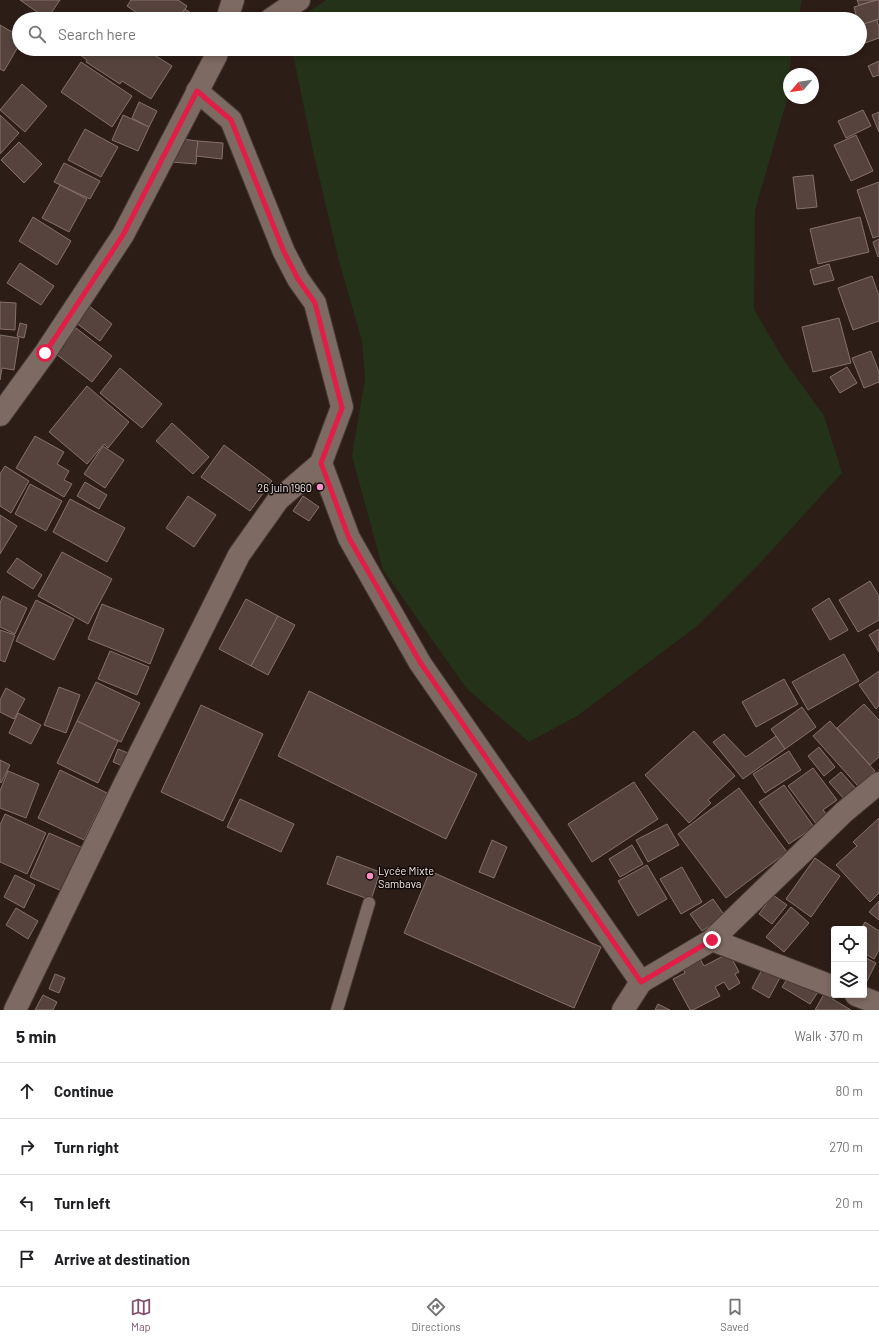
<!DOCTYPE html>
<html lang="en">
<head>
<meta charset="utf-8">
<style>
  :root { --surface:#fff; --page:#f6f6f6; --text:#202124; --muted:#757577; --line:#e0e0e0; --accent:#82526e }
  body { margin:0; font-family:Barlow,sans-serif; background:var(--page); color:var(--text) }
  .controls { position:absolute; right:12px; bottom:12px; display:grid; overflow:hidden; border-radius:4px; box-shadow:0 2px 6px #0003 }
  .controls button { width:36px; height:36px; display:grid; place-items:center; padding:0; border:0; border-bottom:1px solid var(--line); background:var(--surface); color:var(--text); font:20px sans-serif }
  .compass { position:absolute; left:783px; top:68px; width:36px; height:36px; border-radius:50%; background:var(--surface); box-shadow:0 2px 6px #0003; rotate:241deg }
  .stop { position:absolute; width:12px; height:12px; margin:-9px; border:3px solid #e11d48; border-radius:50%; background:#fff }
  .stop.end { background:#e11d48; border-color:#fff; box-shadow:0 1px 4px #0008 }
  .list { margin:0; padding:0; list-style:none }
  h2 { display:flex; justify-content:space-between; align-items:center; height:52px; margin:0; padding:0 16px; font-size:17px }
  h2 small { font-size:13px; font-weight:400; color:var(--muted) }
  .list li { display:grid; grid-template-columns:26px 1fr auto; gap:12px; align-items:center; box-sizing:border-box; height:56px; padding:0 16px; border-top:1px solid var(--line) }
  .list b { display:block; font-size:15px; white-space:nowrap }
  .list em { font-size:13px; font-style:normal; color:var(--muted) }
  .icon { flex:none; width:22px; height:22px; fill:none; stroke:currentColor; stroke-width:2; stroke-linecap:round; stroke-linejoin:round }
  .map { position:relative; flex:none; width:879px; height:1010px; overflow:hidden }
  .search { position:absolute; background:var(--surface); box-shadow:0 2px 6px #0003; left:12px; right:12px; top:12px; height:44px; display:flex; align-items:center; gap:10px; box-sizing:border-box; padding:0 14px; border-radius:22px; color:var(--muted); font-size:15px }
  .sheet { height:276px; background:var(--surface) }
  nav { display:flex; justify-content:space-around; align-items:center; box-sizing:border-box; height:56px; border-top:1px solid var(--line); background:var(--surface); font-size:11px; color:var(--muted) }
  nav a { display:grid; justify-items:center; gap:2px }
  nav .on { color:var(--accent) }
  .map>svg:first-child { display:block }
</style>
</head>
<body>
<div class="map">
<svg width="879" height="1010" viewBox="0 0 879 1010">
  <rect width="100%" height="100%" fill="#2d1d17"/>
  <g fill="#233219">
    <path d="M 326,0 L 802,0 L 798,19 L 298,19 Z"/>
    <path d="M 292,49 L 792,49 L 786,103 L 755,210 L 754,309 L 783,359 L 824,416 L 842,473 L 759,564 L 697,626 L 577,716 L 529,742 L 467,689 L 383,570 L 352,456 L 365,379 L 362,341 L 339,261 L 313,151 Z"/>
  </g>
  <g fill="#56433d" stroke="#85716a">
    <path d="M 20,0 L 60,0 L 47,19 Z"/>
    <path d="M 131,0 L 178,0 L 187,6 L 179,19 L 146,19 L 127,6 Z"/>
    <path d="M 857,0 L 877,0 L 859,5 Z"/>
    <path d="M 877,0 L 879,0 L 879,19 L 860,25 L 860,19 L 857,19 L 854,7 Z"/>
    <path d="M 185,9 L 198,18 L 198,19 L 179,19 Z"/>
    <path d="M 877,20 L 879,27 L 879,38 L 865,43 L 862,35 L 860,36 L 860,25 Z"/>
    <path d="M 0,25 L 19,36 L 19,45 L 4,71 L 0,69 Z"/>
    <path d="M 72,49 L 145,49 L 172,66 L 151,99 L 122,81 L 120,84 L 86,62 L 87,60 Z"/>
    <path d="M 879,61 L 879,75 L 873,77 L 868,66 Z"/>
    <path d="M 81,62 L 132,96 L 112,127 L 61,92 Z"/>
    <path d="M 22,84 L 47,106 L 25,132 L 0,110 Z"/>
    <path d="M 139,102 L 157,111 L 149,127 L 132,118 Z"/>
    <path d="M 863,110 L 871,126 L 846,138 L 838,121 Z"/>
    <path d="M 879,112 L 879,132 L 872,115 Z"/>
    <path d="M 0,115 L 19,133 L 0,154 Z"/>
    <path d="M 123,115 L 149,127 L 138,151 L 112,140 Z"/>
    <path d="M 85,129 L 118,147 L 101,177 L 68,160 Z"/>
    <path d="M 856,135 L 873,171 L 851,181 L 834,145 Z"/>
    <path d="M 174,138 L 198,141 L 196,164 L 172,162 Z"/>
    <path d="M 198,141 L 223,143 L 222,159 L 196,156 Z"/>
    <path d="M 19,142 L 42,164 L 24,183 L 1,160 Z"/>
    <path d="M 64,163 L 100,181 L 90,199 L 54,182 Z"/>
    <path d="M 813,175 L 817,207 L 797,209 L 793,177 Z"/>
    <path d="M 879,182 L 879,236 L 873,238 L 857,190 Z"/>
    <path d="M 60,185 L 87,199 L 69,232 L 42,218 Z"/>
    <path d="M 33,217 L 71,241 L 57,265 L 19,241 Z"/>
    <path d="M 860,217 L 869,252 L 818,264 L 810,229 Z"/>
    <path d="M 879,239 L 879,256 L 878,257 L 873,242 Z"/>
    <path d="M 20,263 L 54,286 L 41,305 L 7,283 Z"/>
    <path d="M 829,264 L 834,280 L 814,285 L 810,270 Z"/>
    <path d="M 872,276 L 879,296 L 879,321 L 853,330 L 838,288 Z"/>
    <path d="M 0,302 L 16,303 L 15,330 L 0,329 Z"/>
    <path d="M 88,305 L 112,324 L 100,341 L 75,322 Z"/>
    <path d="M 839,318 L 851,363 L 813,372 L 802,327 Z"/>
    <path d="M 20,323 L 27,325 L 24,338 L 17,336 Z"/>
    <path d="M 76,328 L 112,356 L 92,382 L 56,354 Z"/>
    <path d="M 0,335 L 19,338 L 14,370 L 2,368 L 0,380 Z"/>
    <path d="M 871,351 L 879,372 L 879,382 L 864,388 L 852,358 Z"/>
    <path d="M 847,367 L 857,383 L 840,393 L 830,377 Z"/>
    <path d="M 120,368 L 162,404 L 142,428 L 100,393 Z"/>
    <path d="M 87,386 L 129,422 L 108,448 L 104,444 L 87,464 L 49,432 Z"/>
    <path d="M 172,423 L 209,457 L 193,474 L 156,441 Z"/>
    <path d="M 35,436 L 64,452 L 57,464 L 69,471 L 64,480 L 72,484 L 64,497 L 16,468 Z"/>
    <path d="M 224,445 L 272,481 L 250,511 L 201,477 Z"/>
    <path d="M 103,446 L 124,460 L 105,488 L 84,474 Z"/>
    <path d="M 5,466 L 29,481 L 11,513 L 0,506 L 0,474 Z"/>
    <path d="M 85,482 L 107,495 L 99,509 L 77,496 Z"/>
    <path d="M 30,484 L 62,501 L 46,531 L 15,514 Z"/>
    <path d="M 188,496 L 216,515 L 194,547 L 166,528 Z"/>
    <path d="M 303,496 L 319,507 L 309,521 L 293,511 Z"/>
    <path d="M 70,499 L 125,528 L 107,562 L 53,532 Z"/>
    <path d="M 0,515 L 17,526 L 0,554 Z"/>
    <path d="M 62,552 L 112,579 L 88,624 L 38,596 Z"/>
    <path d="M 17,558 L 42,575 L 33,589 L 7,572 Z"/>
    <path d="M 870,581 L 879,596 L 879,620 L 858,632 L 839,600 Z"/>
    <path d="M 3,596 L 27,608 L 15,634 L 0,627 L 0,603 Z"/>
    <path d="M 829,598 L 848,630 L 830,640 L 812,609 Z"/>
    <path d="M 246,599 L 278,616 L 251,666 L 219,649 Z"/>
    <path d="M 36,600 L 74,619 L 54,660 L 16,641 Z"/>
    <path d="M 102,604 L 164,629 L 150,664 L 88,639 Z"/>
    <path d="M 278,616 L 295,625 L 268,675 L 251,666 Z"/>
    <path d="M 879,629 L 879,652 L 869,635 Z"/>
    <path d="M 0,630 L 15,635 L 5,662 L 0,660 Z"/>
    <path d="M 110,651 L 149,667 L 137,695 L 98,679 Z"/>
    <path d="M 844,654 L 859,681 L 808,710 L 792,682 Z"/>
    <path d="M 879,671 L 879,706 L 876,709 L 859,685 Z"/>
    <path d="M 784,679 L 798,704 L 756,727 L 742,702 Z"/>
    <path d="M 96,682 L 140,703 L 121,742 L 77,721 Z"/>
    <path d="M 59,687 L 80,695 L 66,733 L 44,725 Z"/>
    <path d="M 6,688 L 25,699 L 14,719 L 0,712 L 0,700 Z"/>
    <path d="M 309,691 L 477,774 L 446,839 L 278,756 Z"/>
    <path d="M 864,704 L 879,720 L 879,757 L 870,765 L 837,728 Z"/>
    <path d="M 201,705 L 263,734 L 223,821 L 161,792 Z"/>
    <path d="M 802,707 L 816,727 L 785,749 L 771,729 Z"/>
    <path d="M 18,713 L 41,725 L 31,744 L 9,733 Z"/>
    <path d="M 77,721 L 118,741 L 98,783 L 57,763 Z"/>
    <path d="M 830,721 L 875,771 L 858,786 L 813,736 Z"/>
    <path d="M 694,731 L 735,776 L 708,800 L 711,803 L 689,823 L 645,775 Z"/>
    <path d="M 724,734 L 746,757 L 776,736 L 785,749 L 743,779 L 713,742 Z"/>
    <path d="M 819,747 L 835,767 L 824,776 L 808,756 Z"/>
    <path d="M 118,749 L 133,755 L 127,768 L 113,762 Z"/>
    <path d="M 789,751 L 801,770 L 765,793 L 753,774 Z"/>
    <path d="M 0,760 L 10,765 L 1,783 L 0,782 Z"/>
    <path d="M 813,768 L 837,800 L 823,810 L 828,816 L 817,825 L 788,786 Z"/>
    <path d="M 60,770 L 107,793 L 84,840 L 38,818 Z"/>
    <path d="M 8,771 L 39,784 L 26,818 L 0,808 L 0,791 Z"/>
    <path d="M 841,772 L 856,789 L 844,799 L 829,782 Z"/>
    <path d="M 634,782 L 658,819 L 592,862 L 568,824 Z"/>
    <path d="M 784,785 L 814,827 L 789,844 L 759,802 Z"/>
    <path d="M 739,788 L 787,852 L 726,898 L 678,834 Z"/>
    <path d="M 240,799 L 294,824 L 281,852 L 227,827 Z"/>
    <path d="M 5,814 L 46,833 L 27,874 L 0,862 L 0,825 Z"/>
    <path d="M 879,818 L 879,893 L 870,902 L 836,865 L 857,846 L 853,842 Z"/>
    <path d="M 667,824 L 679,845 L 648,862 L 636,840 Z"/>
    <path d="M 49,833 L 83,848 L 64,892 L 30,877 Z"/>
    <path d="M 492,840 L 507,847 L 494,878 L 479,872 Z"/>
    <path d="M 632,845 L 643,864 L 620,877 L 609,859 Z"/>
    <path d="M 337,856 L 380,872 L 371,900 L 327,884 Z"/>
    <path d="M 815,858 L 840,876 L 811,917 L 786,899 Z"/>
    <path d="M 647,865 L 667,899 L 638,916 L 618,881 Z"/>
    <path d="M 682,867 L 702,902 L 681,914 L 660,879 Z"/>
    <path d="M 430,871 L 601,947 L 574,1008 L 404,933 Z"/>
    <path d="M 15,875 L 35,885 L 24,908 L 4,897 Z"/>
    <path d="M 773,895 L 787,905 L 772,924 L 759,914 Z"/>
    <path d="M 713,899 L 725,916 L 702,931 L 690,914 Z"/>
    <path d="M 879,901 L 879,920 L 869,912 Z"/>
    <path d="M 791,907 L 809,923 L 784,952 L 766,937 Z"/>
    <path d="M 16,908 L 38,921 L 28,939 L 6,925 Z"/>
    <path d="M 865,922 L 879,931 L 879,950 L 874,959 L 864,953 L 864,929 L 861,929 Z"/>
    <path d="M 729,953 L 739,972 L 735,974 L 740,983 L 729,990 L 724,982 L 715,987 L 720,996 L 693,1010 L 690,1010 L 673,979 L 685,973 L 682,966 L 699,957 L 704,966 Z"/>
    <path d="M 864,957 L 876,963 L 865,985 L 864,985 Z"/>
    <path d="M 765,964 L 782,974 L 769,998 L 752,988 Z"/>
    <path d="M 791,973 L 820,989 L 810,1004 L 782,987 Z"/>
    <path d="M 55,974 L 65,978 L 59,993 L 49,989 Z"/>
    <path d="M 824,994 L 851,1010 L 815,1010 Z"/>
    <path d="M 43,995 L 57,1002 L 53,1010 L 35,1010 Z"/>
    <path d="M 658,1004 L 670,1010 L 655,1010 Z"/>
  </g>
  <g fill="none" stroke-linecap="round" stroke-linejoin="round">
    <g stroke="#453834" stroke-width="14">
      <path id="lane" d="M 337,1010 L 369,903"/>
    </g>
    <g stroke="#453834" stroke-width="24">
      <g id="street">
        <path d="M 227,19 L 233,0"/>
        <path d="M 271,19 L 299,0"/>
        <path d="M 197,91 L 231,120 L 284,252 L 298,279 L 315,303 L 342,407 L 321,463 L 349,538 L 420,663 L 641,982"/>
        <path d="M 0,415 L 45,353 L 123,235 L 216,56 L 218,49"/>
        <path d="M 712,940 L 834,987"/>
        <path d="M 856,995 L 879,1004"/>
        <path d="M 15,1010 L 123,787 L 239,555 L 278,500 L 321,463"/>
        <path d="M 623,1010 L 641,982 L 712,940 L 844,812 L 879,783"/>
      </g>
    </g>
    <use href="#lane" stroke="#7d6a62" stroke-width="12"/>
    <use href="#street" stroke="#7d6a62" stroke-width="22"/>
  </g>
  <g fill="none" stroke-linecap="round" stroke-linejoin="round">
    <path stroke="#e11d48" stroke-width="5" d="M 45,353 L 123,235 L 197,91 L 231,120 L 284,252 L 298,279 L 315,303 L 342,408 L 321,463 L 349,538 L 420,662 L 641,982 L 712,940"/>
  </g>
  <g fill="#fa8fc8" stroke="#100907" stroke-width="1.5">
    <circle cx="320" cy="487" r="4"/>
    <circle cx="370" cy="876" r="4"/>
  </g>
  <g text-anchor="middle" dominant-baseline="central" stroke-width="3" stroke-linejoin="round" paint-order="stroke">
    <g font-size="11" fill="#f1e6e2" stroke="#100907" text-anchor="end">
      <text x="312" y="487">26 juin 1960</text>
      <text x="378" y="870" text-anchor="start">Lycée Mixte<tspan x="378" dy="13">Sambava</tspan></text>
    </g>
  </g>
</svg>
<div class="controls">
<button><svg class="icon" aria-label="locate" viewBox="0 0 24 24"><circle cx="12" cy="12" r="6"/><path d="M12 2v4M12 18v4M2 12h4M18 12h4"/></svg></button>
<button><svg class="icon" aria-label="layers" viewBox="0 0 24 24"><path d="M12 4l9 5-9 5-9-5zM3 14l9 5 9-5"/></svg></button>
</div>
<svg class="compass" viewBox="-18 -18 36 36"><path d="M0-13l5 13h-10z" fill="#e53935"/><path d="M0 13l5-13h-10z" fill="#757577"/></svg>
<div class="stop" style="left:45px;top:353px"></div>
<div class="stop end" style="left:712px;top:940px"></div>
<div class="search"><svg class="icon" aria-label="search" viewBox="0 0 24 24"><circle cx="10" cy="10" r="6"/><path d="M15 15l6 6"/></svg>Search here</div>
</div>
<section class="sheet">
<h2>5 min<small>Walk · 370 m</small></h2>
<ul class="list">
<li><svg class="icon" aria-label="ahead" viewBox="0 0 24 24"><path d="M12 20V5M6 11l6-6 6 6"/></svg><div><b>Continue</b></div><em>80 m</em></li>
<li><svg class="icon" aria-label="right" viewBox="0 0 24 24"><path d="M7 20v-9h11M14 6l5 5-5 5"/></svg><div><b>Turn right</b></div><em>270 m</em></li>
<li><svg class="icon" aria-label="left" viewBox="0 0 24 24"><path d="M17 20v-9H6M10 6l-5 5 5 5"/></svg><div><b>Turn left</b></div><em>20 m</em></li>
<li><svg class="icon" aria-label="arrive" viewBox="0 0 24 24"><path d="M6 21V4h12l-3 4 3 4H6"/></svg><div><b>Arrive at destination</b></div></li>
</ul>
</section>
<nav>
<a class="on"><svg class="icon" aria-label="map" viewBox="0 0 24 24"><path d="M3 6l6-2 6 2 6-2v14l-6 2-6-2-6 2zM9 4v14M15 6v14"/></svg>Map</a>
<a><svg class="icon" aria-label="directions" viewBox="0 0 24 24"><path d="M12 3l9 9-9 9-9-9zM9 14v-3h6M13 9l2 2-2 2"/></svg>Directions</a>
<a><svg class="icon" aria-label="saved" viewBox="0 0 24 24"><path d="M7 4h10v16l-5-4-5 4z"/></svg>Saved</a>
</nav>
</body>
</html>
